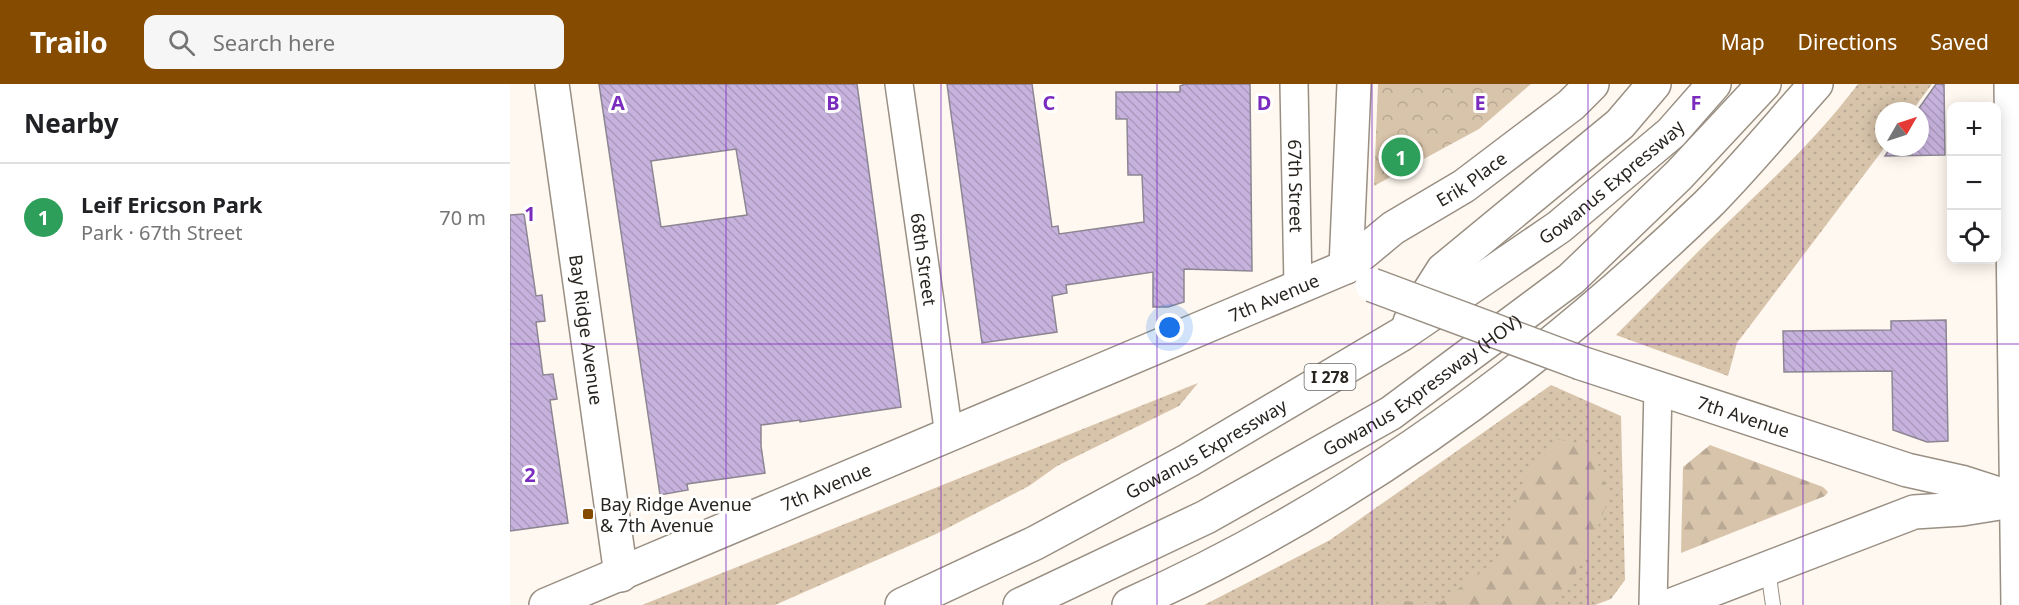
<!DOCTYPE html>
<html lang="en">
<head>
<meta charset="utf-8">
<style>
  :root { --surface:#fff; --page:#f6f6f6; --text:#202124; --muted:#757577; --line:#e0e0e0; --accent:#854b00 }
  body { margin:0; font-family:"Noto Sans",sans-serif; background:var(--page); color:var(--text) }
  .controls { position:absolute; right:18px; top:18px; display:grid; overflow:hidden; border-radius:12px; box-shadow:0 3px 15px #0003 }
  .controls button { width:54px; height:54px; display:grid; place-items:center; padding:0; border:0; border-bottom:2px solid var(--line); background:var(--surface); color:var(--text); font:30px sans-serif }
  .compass { position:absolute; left:1365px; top:18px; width:54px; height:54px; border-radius:50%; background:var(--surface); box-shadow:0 3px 15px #0003; rotate:51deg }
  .you { position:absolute; left:660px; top:244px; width:21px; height:21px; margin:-15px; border:4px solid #fff; border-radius:50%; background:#1a73e8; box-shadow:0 0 0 9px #1a73e833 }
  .badge { display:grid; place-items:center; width:39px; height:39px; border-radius:50%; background:var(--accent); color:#fff; font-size:20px; font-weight:700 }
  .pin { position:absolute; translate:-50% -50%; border:3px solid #fff; box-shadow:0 2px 6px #0006 }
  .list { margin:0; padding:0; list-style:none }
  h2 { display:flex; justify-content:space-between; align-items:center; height:78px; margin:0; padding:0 24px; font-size:26px }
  h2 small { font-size:20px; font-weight:400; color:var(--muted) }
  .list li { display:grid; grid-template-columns:39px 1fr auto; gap:18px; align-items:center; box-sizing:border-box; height:108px; padding:0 24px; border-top:2px solid var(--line) }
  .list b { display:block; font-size:22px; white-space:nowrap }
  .list p { margin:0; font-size:20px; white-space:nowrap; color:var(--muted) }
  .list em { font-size:20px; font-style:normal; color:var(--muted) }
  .icon { flex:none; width:33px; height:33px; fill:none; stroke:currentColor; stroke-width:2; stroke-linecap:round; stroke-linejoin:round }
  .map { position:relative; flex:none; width:1509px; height:521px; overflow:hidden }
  header { display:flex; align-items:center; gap:36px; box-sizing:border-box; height:84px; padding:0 30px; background:var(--accent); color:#fff }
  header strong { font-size:28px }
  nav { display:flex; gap:33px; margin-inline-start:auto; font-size:21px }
  .search { width:420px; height:54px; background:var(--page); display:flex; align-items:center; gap:15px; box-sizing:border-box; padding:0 21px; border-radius:12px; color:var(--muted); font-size:22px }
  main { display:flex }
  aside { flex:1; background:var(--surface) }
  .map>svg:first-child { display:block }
</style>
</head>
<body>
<header>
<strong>Trailo</strong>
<div class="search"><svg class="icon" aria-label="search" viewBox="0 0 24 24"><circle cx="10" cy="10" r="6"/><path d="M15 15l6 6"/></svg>Search here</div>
<nav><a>Map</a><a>Directions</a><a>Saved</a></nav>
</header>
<main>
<aside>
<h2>Nearby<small></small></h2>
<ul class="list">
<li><span class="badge" style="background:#2e9e5b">1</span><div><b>Leif Ericson Park</b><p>Park · 67th Street</p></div><em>70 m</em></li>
</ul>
</aside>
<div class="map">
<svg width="1509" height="521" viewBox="0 0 1509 521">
  <defs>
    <pattern id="grass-dots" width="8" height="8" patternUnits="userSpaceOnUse" patternTransform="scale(1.5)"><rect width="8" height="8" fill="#d8c4ab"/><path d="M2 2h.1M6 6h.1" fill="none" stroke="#b9a893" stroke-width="1.8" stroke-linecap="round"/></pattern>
    <pattern id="forest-firs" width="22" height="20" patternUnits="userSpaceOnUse" patternTransform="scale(1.5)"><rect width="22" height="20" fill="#d8c4ab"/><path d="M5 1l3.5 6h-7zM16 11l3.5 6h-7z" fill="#b9a893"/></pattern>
    <pattern id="park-crowns" width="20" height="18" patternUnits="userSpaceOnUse" patternTransform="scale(1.5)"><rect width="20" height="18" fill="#d8c4ab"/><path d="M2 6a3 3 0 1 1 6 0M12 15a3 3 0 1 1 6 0" fill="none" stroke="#b9a893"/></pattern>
    <pattern id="building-back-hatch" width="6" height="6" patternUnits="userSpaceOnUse" patternTransform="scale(1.5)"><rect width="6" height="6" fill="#c7b2dd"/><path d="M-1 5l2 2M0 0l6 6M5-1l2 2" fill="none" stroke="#ab99bd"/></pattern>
  </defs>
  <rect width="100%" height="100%" fill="#fff8f0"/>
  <g fill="url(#grass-dots)">
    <path d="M 1348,0 L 1422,0 L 1402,27 L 1374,27 L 1375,63 L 1227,259 L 1218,292 L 1106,251 C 1143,214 1179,176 1216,140 C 1263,95 1309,52 1348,0 Z"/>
    <path d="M 688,299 L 669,322 L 547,382 L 519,402 L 426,450 L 265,521 L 132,521 Z"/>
    <path d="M 1041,301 L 1111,332 L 1115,496 L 1101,515 L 1085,521 L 694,521 L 820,456 Z"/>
  </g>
  <g fill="url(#forest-firs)">
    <path d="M 1048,355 L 1083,365 L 1099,413 L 1079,467 L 1048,517 L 1037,521 L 875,521 L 882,516 L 929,520 L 988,474 L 1015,394 Z"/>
    <path d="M 1200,361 L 1313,403 L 1318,408 L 1315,412 L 1171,469 L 1173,383 Z"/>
  </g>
  <path fill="url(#park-crowns)" d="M 868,0 L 1021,0 L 969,45 L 864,102 Z"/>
  <g fill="url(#building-back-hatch)" stroke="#8c8693" stroke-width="1.5" fill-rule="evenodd">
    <path d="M 89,0 L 347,0 L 391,323 L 290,338 L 290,336 L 251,341 L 251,362 L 255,389 L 177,400 L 178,406 L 150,411 ZM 226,65 L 237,131 L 151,143 L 141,77 Z"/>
    <path d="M 437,0 L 522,0 L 542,143 L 548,142 L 549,150 L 634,138 L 632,91 L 618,91 L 617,35 L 606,35 L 606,8 L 670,8 L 670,2 L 675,0 L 740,0 L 742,187 L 674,185 L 674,218 L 658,223 L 643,223 L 643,188 L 556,201 L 557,209 L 542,212 L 547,248 L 472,259 Z"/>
    <path d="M 1426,0 L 1434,0 L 1435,71 L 1375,72 L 1381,63 L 1410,63 L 1410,27 L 1407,27 Z"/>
    <path d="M 14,130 L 26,212 L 32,211 L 35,237 L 26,238 L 33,291 L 43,290 L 47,315 L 40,316 L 58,439 L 0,447 L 0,131 Z"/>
    <path d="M 1436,236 L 1438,357 L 1417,358 L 1383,346 L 1382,287 L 1274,288 L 1273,247 L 1381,246 L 1381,237 Z"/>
  </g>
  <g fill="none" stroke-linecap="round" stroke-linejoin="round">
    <g stroke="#998f83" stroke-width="16">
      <path id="service" d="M 1258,486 L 1263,521"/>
    </g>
    <g stroke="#998f83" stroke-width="30">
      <g id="minor">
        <path id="s1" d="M 389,0 L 439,351"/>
        <path id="s2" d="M 784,0 L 788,203"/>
        <path d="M 1143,521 L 1148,304"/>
      </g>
    </g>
    <g stroke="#998f83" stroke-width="36">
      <g id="tertiary">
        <path id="s3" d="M 42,0 L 111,491"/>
        <path d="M 836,183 L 844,0"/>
      </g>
    </g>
    <g stroke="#998f83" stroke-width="36">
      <g id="secondary">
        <path d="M 1501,0 L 1508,521"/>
        <path id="s4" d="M 1071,279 L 1397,386 L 1451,398 L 1507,416"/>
        <path id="s5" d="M 36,521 L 836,183 L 883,144 L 954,102 L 1061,21 L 1082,0"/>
        <path d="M 1162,521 L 1404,428 L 1452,425 L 1502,417"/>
      </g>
    </g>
    <g stroke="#998f83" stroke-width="36">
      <g id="motorway">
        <path d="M 900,238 L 933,186 L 1110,40 L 1144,0"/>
        <path id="s6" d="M 392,521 L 525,459 L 679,376 L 892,250 L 1049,143 L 1161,49 L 1204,0"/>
        <path id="s7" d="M 510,521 L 696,433 L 881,329 L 1061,195 L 1169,91 L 1254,0"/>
        <path d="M 619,521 C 835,425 1027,285 1197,121 C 1235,83 1270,40 1306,0"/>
      </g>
    </g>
    <use href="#service" stroke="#fff" stroke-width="14"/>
    <use href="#minor" stroke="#fff" stroke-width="27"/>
    <use href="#tertiary" stroke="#fff" stroke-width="33"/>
    <use href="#secondary" stroke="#fff" stroke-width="33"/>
    <use href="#motorway" stroke="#fff" stroke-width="33"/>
    <g stroke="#998f83" stroke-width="36" stroke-linecap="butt">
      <path id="secondary-bridge" d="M 862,201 L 1071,279"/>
    </g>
    <use href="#secondary-bridge" stroke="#fff" stroke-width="33"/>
  </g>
  <path fill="none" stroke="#7b2cbf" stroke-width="1.5" stroke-opacity="0.55" d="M 216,0 L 216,521M 431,0 L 431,521M 647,0 L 647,521M 862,0 L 862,521M 1078,0 L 1078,521M 1293,0 L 1293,521M 0,260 L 1509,260"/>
  <rect fill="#854b00" stroke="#fff" stroke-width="2" x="72" y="424" width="12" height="12" rx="3"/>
  <g text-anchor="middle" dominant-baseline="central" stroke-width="6" stroke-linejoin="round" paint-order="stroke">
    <rect fill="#fff" stroke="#686662" stroke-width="1.5" x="794.5" y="280" width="51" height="26" rx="4.5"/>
    <g font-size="16" font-weight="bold" fill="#28241f">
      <text x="820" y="293">I 278</text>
    </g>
    <g font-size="18" fill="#28241f" stroke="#fff">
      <text stroke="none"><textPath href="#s5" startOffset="1022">Erik Place</textPath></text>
      <text stroke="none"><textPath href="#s6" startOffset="828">Gowanus Expressway</textPath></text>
      <text stroke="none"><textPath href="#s2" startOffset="102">67th Street</textPath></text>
      <text stroke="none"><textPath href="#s1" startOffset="177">68th Street</textPath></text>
      <text stroke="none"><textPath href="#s5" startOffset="790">7th Avenue</textPath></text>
      <text stroke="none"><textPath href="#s3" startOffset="248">Bay Ridge Avenue</textPath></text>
      <text stroke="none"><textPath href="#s7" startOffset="459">Gowanus Expressway (HOV)</textPath></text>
      <text stroke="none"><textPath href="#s4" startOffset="171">7th Avenue</textPath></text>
      <text stroke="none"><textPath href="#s6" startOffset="342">Gowanus Expressway</textPath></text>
      <text stroke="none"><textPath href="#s5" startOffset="304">7th Avenue</textPath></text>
    </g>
    <g font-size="18" fill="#28241f" stroke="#fff" text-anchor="start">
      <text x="90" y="420">Bay Ridge Avenue<tspan x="90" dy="21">&amp; 7th Avenue</tspan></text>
    </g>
  </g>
  <g font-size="20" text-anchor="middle" font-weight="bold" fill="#7b2cbf" stroke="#fff" stroke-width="6" stroke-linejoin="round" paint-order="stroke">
    <text x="108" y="26">A</text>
    <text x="323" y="26">B</text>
    <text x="539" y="26">C</text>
    <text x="754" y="26">D</text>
    <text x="970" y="26">E</text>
    <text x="1186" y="26">F</text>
    <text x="20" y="137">1</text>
    <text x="20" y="398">2</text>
  </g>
</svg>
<div class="controls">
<button>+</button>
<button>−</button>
<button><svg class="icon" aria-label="locate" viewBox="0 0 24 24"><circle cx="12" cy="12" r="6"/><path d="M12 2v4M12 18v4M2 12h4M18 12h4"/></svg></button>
</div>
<svg class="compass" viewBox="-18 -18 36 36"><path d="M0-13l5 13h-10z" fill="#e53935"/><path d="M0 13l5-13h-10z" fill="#757577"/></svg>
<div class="you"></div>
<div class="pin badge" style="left:891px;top:73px;background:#2e9e5b">1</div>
</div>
</main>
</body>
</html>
